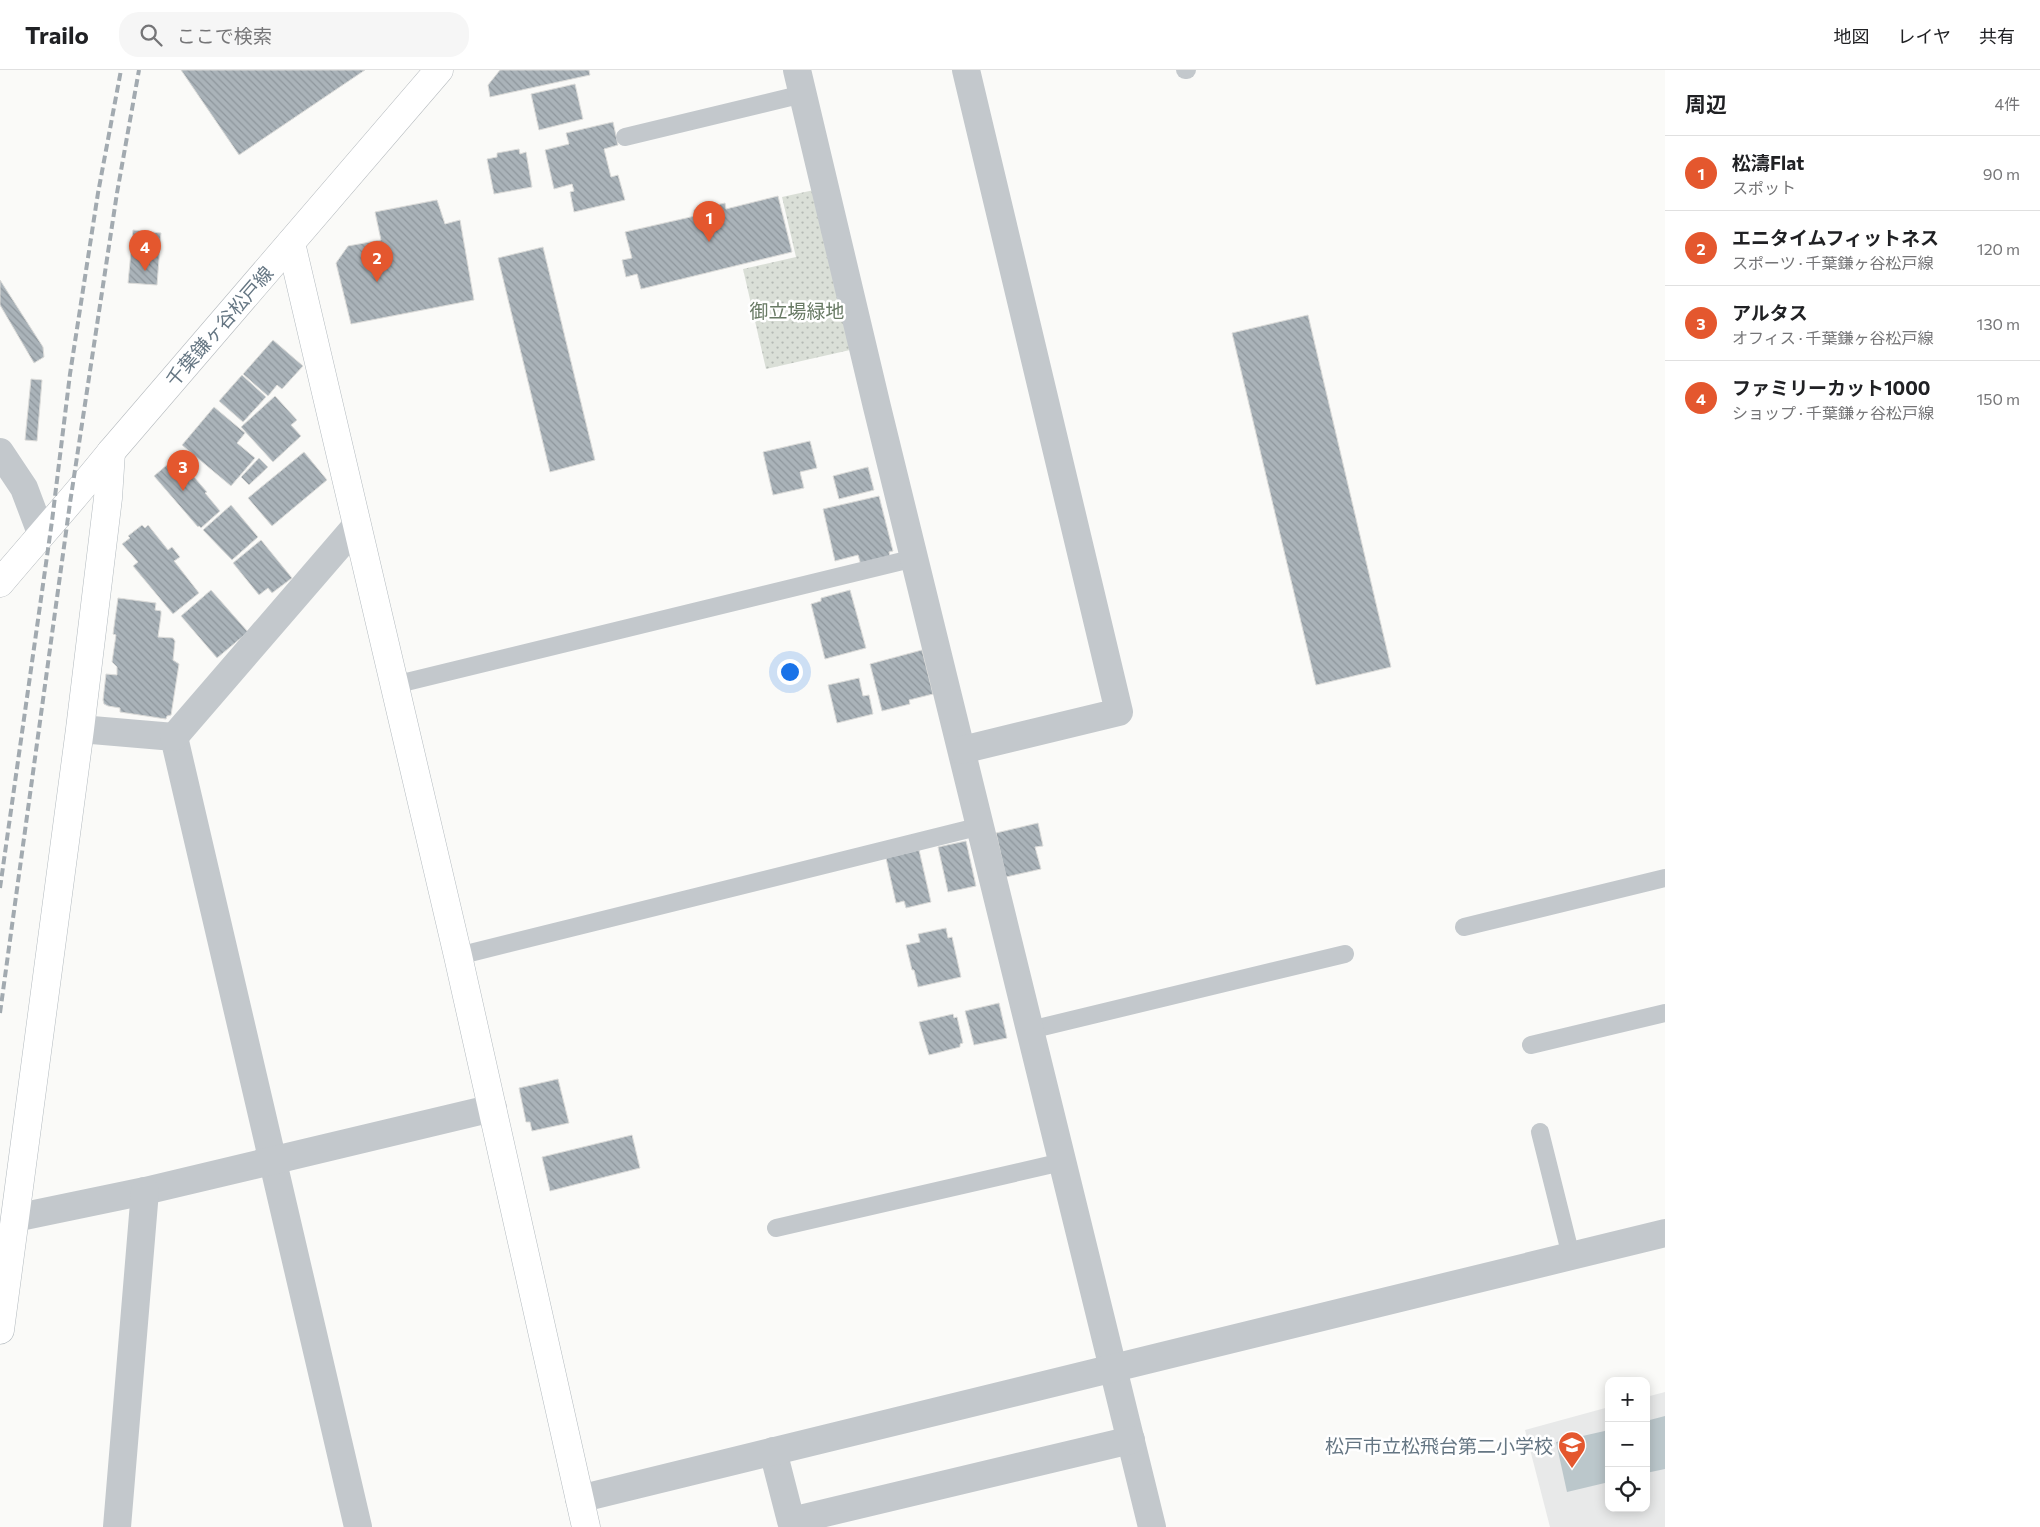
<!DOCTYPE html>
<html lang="ja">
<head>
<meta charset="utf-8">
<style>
  :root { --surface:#fff; --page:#f6f6f6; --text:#202124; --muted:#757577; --line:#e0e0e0; --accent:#e4572e }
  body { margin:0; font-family:Commissioner,"Noto Sans JP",sans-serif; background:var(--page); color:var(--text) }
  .controls { position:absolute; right:15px; bottom:15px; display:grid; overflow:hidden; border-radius:10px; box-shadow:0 2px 12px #0003 }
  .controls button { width:45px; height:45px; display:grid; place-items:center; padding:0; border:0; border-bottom:1px solid var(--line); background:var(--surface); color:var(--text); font:25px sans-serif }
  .you { position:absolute; left:789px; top:601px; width:18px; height:18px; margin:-12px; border:4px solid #fff; border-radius:50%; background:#1a73e8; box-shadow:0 0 0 8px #1a73e833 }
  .badge { display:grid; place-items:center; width:32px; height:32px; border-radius:50%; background:var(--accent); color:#fff; font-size:16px; font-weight:700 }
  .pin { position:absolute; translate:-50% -41px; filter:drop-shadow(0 1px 2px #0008) }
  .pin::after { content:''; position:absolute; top:26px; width:18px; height:15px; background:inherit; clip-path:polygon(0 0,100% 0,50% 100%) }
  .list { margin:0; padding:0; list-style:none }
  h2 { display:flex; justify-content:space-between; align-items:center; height:65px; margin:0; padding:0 20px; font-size:21px }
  h2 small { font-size:16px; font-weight:400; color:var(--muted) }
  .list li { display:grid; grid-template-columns:32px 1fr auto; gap:15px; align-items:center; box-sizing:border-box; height:75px; padding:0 20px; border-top:1px solid var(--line) }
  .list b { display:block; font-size:19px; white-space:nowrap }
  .list p { margin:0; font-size:16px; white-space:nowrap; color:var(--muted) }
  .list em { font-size:16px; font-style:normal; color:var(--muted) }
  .icon { flex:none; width:28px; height:28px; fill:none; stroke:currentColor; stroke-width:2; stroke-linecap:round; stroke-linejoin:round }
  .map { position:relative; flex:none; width:1665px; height:1457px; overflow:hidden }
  header { display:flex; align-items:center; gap:30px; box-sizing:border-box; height:70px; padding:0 25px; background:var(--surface); border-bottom:1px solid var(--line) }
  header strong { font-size:24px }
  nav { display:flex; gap:28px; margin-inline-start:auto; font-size:18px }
  .search { width:350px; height:45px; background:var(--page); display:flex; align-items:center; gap:12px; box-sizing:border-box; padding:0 18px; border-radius:20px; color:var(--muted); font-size:19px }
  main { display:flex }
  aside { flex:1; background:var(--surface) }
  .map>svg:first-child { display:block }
</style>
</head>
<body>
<header>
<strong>Trailo</strong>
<div class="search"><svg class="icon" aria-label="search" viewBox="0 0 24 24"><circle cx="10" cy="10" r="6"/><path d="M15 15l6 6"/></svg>ここで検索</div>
<nav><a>地図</a><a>レイヤ</a><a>共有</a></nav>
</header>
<main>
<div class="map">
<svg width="1665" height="1457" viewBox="0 0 1665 1457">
  <defs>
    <pattern id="park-dots" width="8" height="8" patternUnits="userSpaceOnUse" patternTransform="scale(1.25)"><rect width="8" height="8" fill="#dadfd7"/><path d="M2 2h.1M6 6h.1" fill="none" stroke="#b4b9b4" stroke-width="1.8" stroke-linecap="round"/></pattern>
    <pattern id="building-back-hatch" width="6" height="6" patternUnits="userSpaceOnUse" patternTransform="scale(1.25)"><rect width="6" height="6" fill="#aab3b9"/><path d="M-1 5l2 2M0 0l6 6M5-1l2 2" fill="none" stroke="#8e969c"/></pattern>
  </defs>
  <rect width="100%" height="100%" fill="#fafaf8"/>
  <path fill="#e8e9e9" d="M 1665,1322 L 1665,1457 L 1550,1457 L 1525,1360 L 1609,1337 L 1609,1438 L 1646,1438 L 1646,1327 Z"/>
  <path fill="url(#park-dots)" d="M 814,120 L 850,280 L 766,299 L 743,199 L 796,187 L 782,127 Z"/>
  <g fill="#bbc7cb">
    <path d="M 1665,1346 L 1665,1399 L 1646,1403 L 1646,1351 Z"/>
    <path d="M 1609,1360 L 1609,1412 L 1567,1422 L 1556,1372 Z"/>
  </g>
  <g fill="url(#building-back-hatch)" stroke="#dcdcda">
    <path d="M 181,0 L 365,0 L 239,85 Z"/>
    <path d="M 500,0 L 589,0 L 590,5 L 490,27 L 488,15 Z"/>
    <path d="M 575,14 L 583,49 L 539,60 L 531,24 Z"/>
    <path d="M 613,52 L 618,75 L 604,79 L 611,107 L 618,105 L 625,130 L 574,142 L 570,122 L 574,121 L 572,114 L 554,119 L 545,80 L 569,74 L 566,63 Z"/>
    <path d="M 519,79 L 520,84 L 526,82 L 532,117 L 494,124 L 487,89 L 497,87 L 497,83 Z"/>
    <path d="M 778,126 L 792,182 L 641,219 L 637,204 L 626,207 L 622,190 L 632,188 L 625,162 L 695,146 L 694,140 L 725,133 L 726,139 Z"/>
    <path d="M 437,130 L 445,154 L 460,150 L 474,230 L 351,254 L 336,193 L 348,176 L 381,170 L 375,142 Z"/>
    <path d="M 133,160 L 161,163 L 157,215 L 128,213 Z"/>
    <path d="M 543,177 L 595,390 L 550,402 L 498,188 Z"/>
    <path d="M 0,210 L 43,277 L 44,287 L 34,293 L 0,235 Z"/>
    <path d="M 1308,245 L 1391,597 L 1316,615 L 1232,263 Z"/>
    <path d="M 273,270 L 303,296 L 282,319 L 277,315 L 268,326 L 243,304 Z"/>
    <path d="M 242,305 L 266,327 L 243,352 L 219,331 Z"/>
    <path d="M 31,309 L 42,310 L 37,371 L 25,370 Z"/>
    <path d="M 275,326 L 297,350 L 291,355 L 301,366 L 273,392 L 241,357 Z"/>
    <path d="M 214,337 L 245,363 L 237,373 L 255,388 L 231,416 L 182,375 Z"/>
    <path d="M 810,371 L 817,398 L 800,402 L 804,418 L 773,425 L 763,382 Z"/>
    <path d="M 304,382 L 327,410 L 272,456 L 248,428 Z"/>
    <path d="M 259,388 L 268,397 L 249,415 L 241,407 Z"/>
    <path d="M 181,392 L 207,422 L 205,423 L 220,441 L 201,458 L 199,456 L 198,457 L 154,406 L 168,394 L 172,400 Z"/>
    <path d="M 868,397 L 874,420 L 839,429 L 833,406 Z"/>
    <path d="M 879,426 L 893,481 L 889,482 L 890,487 L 861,495 L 858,485 L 835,491 L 823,439 Z"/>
    <path d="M 231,435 L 258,467 L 232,490 L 203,460 Z"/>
    <path d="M 142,455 L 145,458 L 148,455 L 168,480 L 172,477 L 180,487 L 174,491 L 199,523 L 173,544 L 133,496 L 138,492 L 122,474 L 130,468 L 128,466 Z"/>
    <path d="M 261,470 L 292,508 L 272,523 L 268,518 L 259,525 L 233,493 Z"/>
    <path d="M 211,520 L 248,562 L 217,588 L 181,546 Z"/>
    <path d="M 850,520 L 866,578 L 825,589 L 811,534 L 821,531 L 821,528 Z"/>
    <path d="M 118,528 L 156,533 L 155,540 L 161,541 L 161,545 L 158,567 L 173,568 L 175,571 L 173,590 L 179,594 L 171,645 L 167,646 L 166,649 L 120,642 L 120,638 L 108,636 L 104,634 L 103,630 L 106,604 L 117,605 L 117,597 L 112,592 L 116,565 L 113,564 Z"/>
    <path d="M 922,580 L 933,624 L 909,630 L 910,634 L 882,641 L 870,594 Z"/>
    <path d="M 859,608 L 863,626 L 869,625 L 873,644 L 837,653 L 828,615 Z"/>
    <path d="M 1038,753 L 1043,776 L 1035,777 L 1041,799 L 1006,807 L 996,763 Z"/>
    <path d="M 966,771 L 976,816 L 948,822 L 938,777 Z"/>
    <path d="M 919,780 L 931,832 L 906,838 L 904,831 L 896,833 L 886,788 Z"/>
    <path d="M 946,858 L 948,868 L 952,867 L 961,907 L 918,917 L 914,900 L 912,900 L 906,875 L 920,872 L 918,864 Z"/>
    <path d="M 999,933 L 1007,968 L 974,975 L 965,941 Z"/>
    <path d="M 953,944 L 954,948 L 957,947 L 963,973 L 960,974 L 960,977 L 929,985 L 919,952 Z"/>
    <path d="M 558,1009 L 569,1053 L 532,1061 L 530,1052 L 526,1052 L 519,1018 Z"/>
    <path d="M 632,1065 L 640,1098 L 550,1121 L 542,1087 Z"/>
  </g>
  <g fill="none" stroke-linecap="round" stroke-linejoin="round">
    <g stroke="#b3babf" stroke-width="29">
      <g id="secondary">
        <path d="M 291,173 L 458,886 L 586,1457"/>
        <path d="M 0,1260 L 80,659 L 108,428 L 111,382"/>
      </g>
    </g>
    <g stroke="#b5babe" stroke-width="29">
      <path id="primary" d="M 0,513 C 37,469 75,427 111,382 L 439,0"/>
    </g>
    <g stroke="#c3c8cc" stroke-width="18">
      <path d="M 1185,0 L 1187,0"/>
      <path d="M 625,67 L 803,24"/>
      <path d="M 394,615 L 915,488"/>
      <path d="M 1464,857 L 1665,808"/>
      <path d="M 458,886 L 981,756"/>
      <path d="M 1030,960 L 1345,884"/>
      <path d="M 1531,975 L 1665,943"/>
      <path d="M 1540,1062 L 1571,1186"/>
      <path d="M 776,1158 L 1062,1092"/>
    </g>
    <g stroke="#c3c8cc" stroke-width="28">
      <path d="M 797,0 L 877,337 L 1152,1457"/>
      <path d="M 0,382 L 24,418 L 41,463"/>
      <path d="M 80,659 L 174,667 L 358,1457"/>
      <path d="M 174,667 L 357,455"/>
      <path d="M 962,680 L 1119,642 L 966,0"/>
      <path d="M 15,1148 L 145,1121 L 493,1038"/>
      <path d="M 773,1381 L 791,1451 L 1131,1370"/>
      <path d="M 579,1429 L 1665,1163"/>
      <path d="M 117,1457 L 145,1121"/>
    </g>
    <use href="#secondary" stroke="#fff" stroke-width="28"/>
    <use href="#primary" stroke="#fff" stroke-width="28"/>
    <g stroke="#a2aab0" stroke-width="4" stroke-dasharray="8 4" stroke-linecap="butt">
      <path d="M 0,818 L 52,451 L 70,304 L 98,123 L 121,0"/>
      <path d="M 0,943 L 70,433 L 117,123 L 139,0"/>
    </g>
  </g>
  <defs>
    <g id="school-pin" transform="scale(1.4375)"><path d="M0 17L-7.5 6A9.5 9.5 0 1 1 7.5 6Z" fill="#e4572e" stroke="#fff"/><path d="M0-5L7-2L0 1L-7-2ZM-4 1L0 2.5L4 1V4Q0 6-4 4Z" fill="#fff"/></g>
  </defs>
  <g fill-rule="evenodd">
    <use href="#school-pin" x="1572" y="1375"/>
  </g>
  <g text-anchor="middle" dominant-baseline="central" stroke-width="5" stroke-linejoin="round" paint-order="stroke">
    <g font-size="19" fill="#687a64" stroke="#fff">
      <text x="797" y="240">御立場緑地</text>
    </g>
    <g font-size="19" fill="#657683" stroke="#fff">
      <text transform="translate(219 256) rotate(-49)">千葉鎌ヶ谷松戸線</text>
    </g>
    <g font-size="19" fill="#657683" stroke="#fff" text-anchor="end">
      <text x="1553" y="1375">松戸市立松飛台第二小学校</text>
    </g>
  </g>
</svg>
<div class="controls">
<button>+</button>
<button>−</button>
<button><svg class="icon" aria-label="locate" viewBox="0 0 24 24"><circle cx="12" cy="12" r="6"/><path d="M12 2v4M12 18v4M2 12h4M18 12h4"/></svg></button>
</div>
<div class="you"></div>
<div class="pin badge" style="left:709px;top:172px">1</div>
<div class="pin badge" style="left:377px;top:212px">2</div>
<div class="pin badge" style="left:183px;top:421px">3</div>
<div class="pin badge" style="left:145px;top:201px">4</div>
</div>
<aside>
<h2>周辺<small>4件</small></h2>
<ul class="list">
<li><span class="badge">1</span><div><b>松濤Flat</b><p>スポット</p></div><em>90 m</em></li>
<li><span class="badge">2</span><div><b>エニタイムフィットネス</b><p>スポーツ · 千葉鎌ヶ谷松戸線</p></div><em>120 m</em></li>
<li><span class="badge">3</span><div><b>アルタス</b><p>オフィス · 千葉鎌ヶ谷松戸線</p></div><em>130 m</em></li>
<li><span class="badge">4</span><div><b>ファミリーカット1000</b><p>ショップ · 千葉鎌ヶ谷松戸線</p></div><em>150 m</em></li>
</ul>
</aside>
</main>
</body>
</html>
